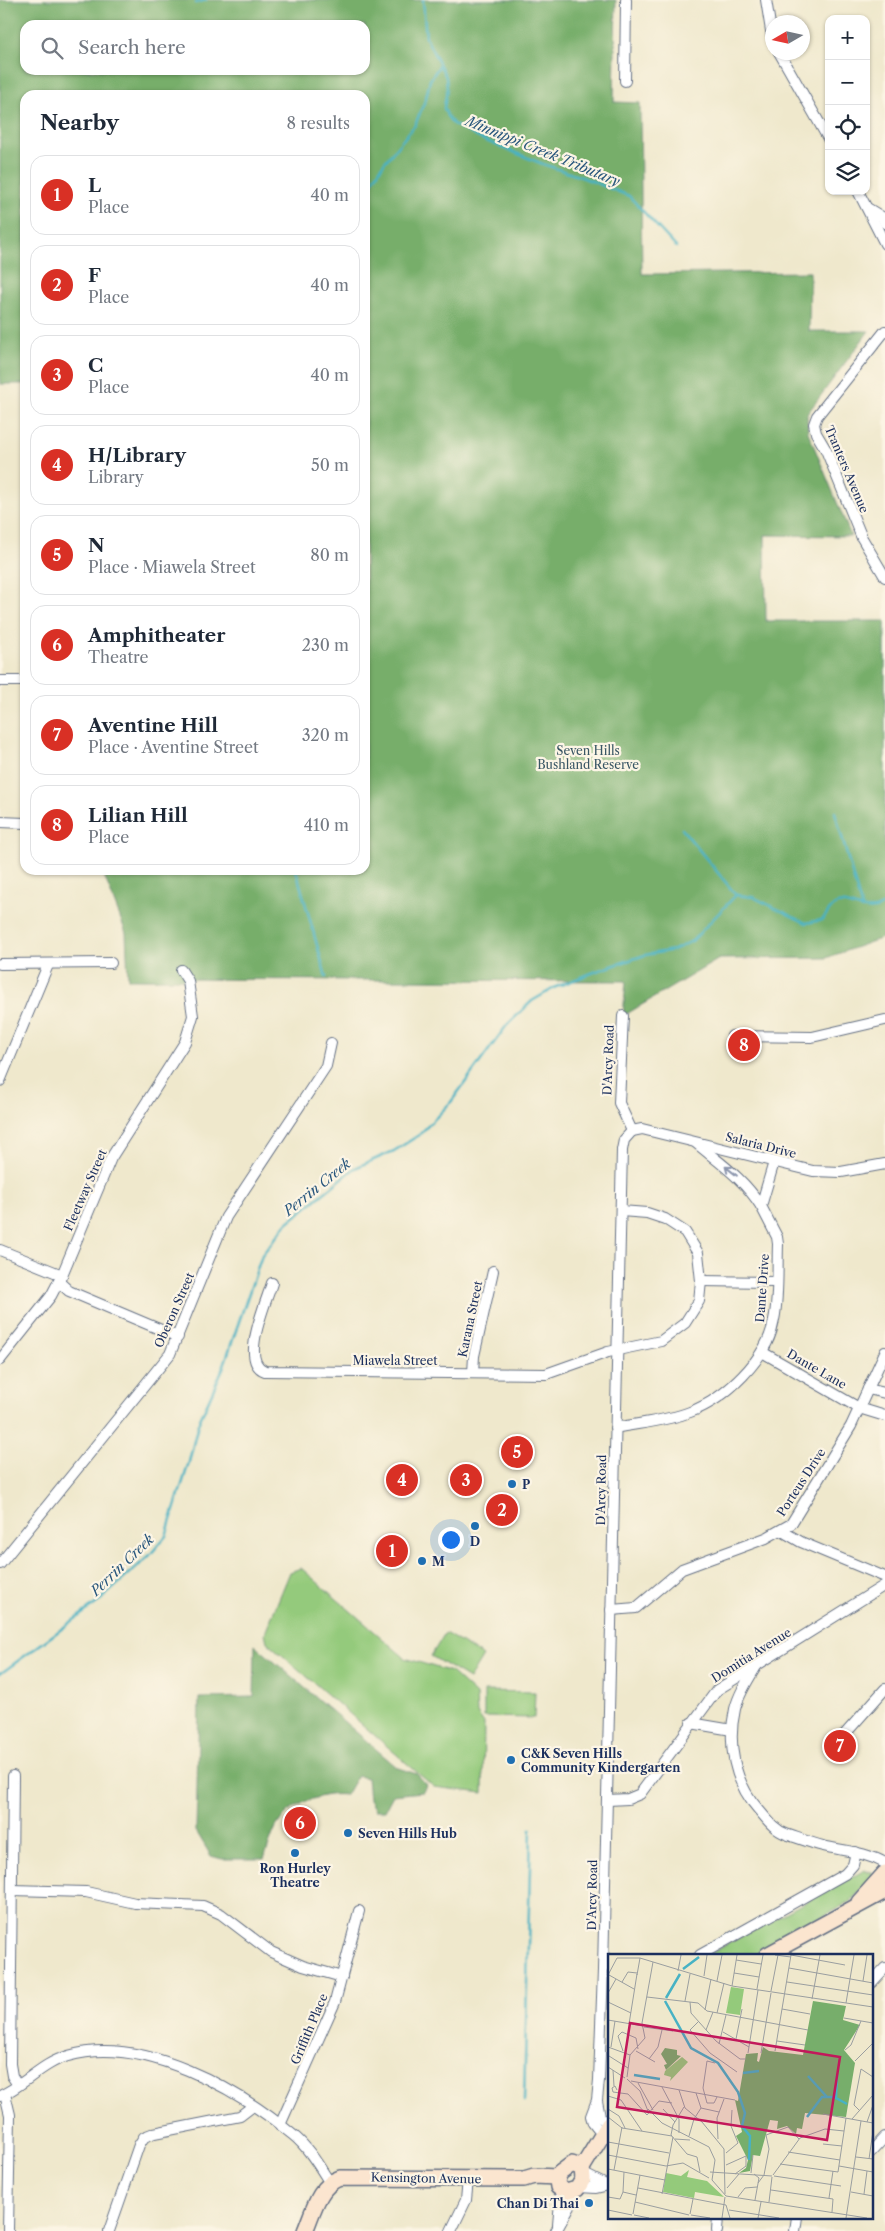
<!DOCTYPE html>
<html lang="en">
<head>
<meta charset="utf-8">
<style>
  :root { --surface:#fff; --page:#f6f6f7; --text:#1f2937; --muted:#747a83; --line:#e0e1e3; --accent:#d93025 }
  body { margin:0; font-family:"Libre Caslon Text",serif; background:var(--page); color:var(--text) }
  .controls { position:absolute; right:15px; top:15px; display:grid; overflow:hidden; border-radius:10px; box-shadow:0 1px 4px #0004 }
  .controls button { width:45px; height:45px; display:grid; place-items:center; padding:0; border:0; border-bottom:1px solid var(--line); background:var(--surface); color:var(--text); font:25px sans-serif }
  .compass { position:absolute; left:765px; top:15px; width:45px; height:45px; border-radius:50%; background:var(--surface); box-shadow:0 1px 4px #0004; rotate:261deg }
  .you { position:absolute; left:450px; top:1539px; width:18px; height:18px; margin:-12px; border:4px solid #fff; border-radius:50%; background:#1a73e8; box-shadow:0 0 0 8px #1a73e833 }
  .badge { display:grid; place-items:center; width:32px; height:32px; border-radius:50%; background:var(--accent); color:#fff; font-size:16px; font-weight:700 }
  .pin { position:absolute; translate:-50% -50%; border:2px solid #fff; box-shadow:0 1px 5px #0006 }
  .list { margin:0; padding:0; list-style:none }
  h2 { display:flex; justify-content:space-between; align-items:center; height:65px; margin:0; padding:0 20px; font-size:21px }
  h2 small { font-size:16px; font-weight:400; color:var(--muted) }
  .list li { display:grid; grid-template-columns:32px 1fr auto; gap:15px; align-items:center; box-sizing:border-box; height:80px; margin:0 10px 10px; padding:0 10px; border:1px solid var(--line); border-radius:15px }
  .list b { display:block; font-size:19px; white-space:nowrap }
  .list p { margin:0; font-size:16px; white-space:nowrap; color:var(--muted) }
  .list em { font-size:16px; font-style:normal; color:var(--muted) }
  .icon { flex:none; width:28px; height:28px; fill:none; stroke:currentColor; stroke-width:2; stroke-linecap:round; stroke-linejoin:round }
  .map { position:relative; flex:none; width:885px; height:2231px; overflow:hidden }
  .search { position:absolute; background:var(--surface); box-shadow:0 1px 4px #0004; left:20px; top:20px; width:350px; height:55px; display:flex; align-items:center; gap:12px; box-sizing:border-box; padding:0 18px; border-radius:15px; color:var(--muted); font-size:19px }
  .panel { position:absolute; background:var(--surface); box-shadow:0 1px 4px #0004; left:20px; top:90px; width:350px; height:785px; border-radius:15px }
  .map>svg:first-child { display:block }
</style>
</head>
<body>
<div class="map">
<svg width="885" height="2231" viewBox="0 0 885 2231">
  <rect width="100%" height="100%" fill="#fcf5e5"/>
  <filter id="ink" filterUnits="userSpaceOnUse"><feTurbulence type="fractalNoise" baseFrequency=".02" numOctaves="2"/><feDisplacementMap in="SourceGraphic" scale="10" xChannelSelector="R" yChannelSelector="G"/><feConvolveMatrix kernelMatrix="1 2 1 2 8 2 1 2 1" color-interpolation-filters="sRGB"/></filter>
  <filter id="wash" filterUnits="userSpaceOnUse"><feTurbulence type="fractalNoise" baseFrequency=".0096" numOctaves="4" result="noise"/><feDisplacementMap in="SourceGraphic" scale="20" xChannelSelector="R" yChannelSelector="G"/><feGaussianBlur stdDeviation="1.12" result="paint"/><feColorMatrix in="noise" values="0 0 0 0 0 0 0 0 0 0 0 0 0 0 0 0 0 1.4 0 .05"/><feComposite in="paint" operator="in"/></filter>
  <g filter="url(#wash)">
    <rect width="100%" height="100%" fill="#efe8cc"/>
    <g fill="#94ca7b" stroke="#587c6c">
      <path d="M 301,1568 L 405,1658 L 451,1672 L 476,1695 L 477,1713 L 484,1723 L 483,1793 L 434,1787 L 267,1642 L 265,1633 L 290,1572 Z"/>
      <path d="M 445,1633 L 483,1656 L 469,1679 L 431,1656 Z"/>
      <path d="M 484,1691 L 535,1692 L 534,1718 L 484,1717 Z"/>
      <path d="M 865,1870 L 872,1872 L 873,1877 L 851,1901 L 754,1955 L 707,1955 Z"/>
    </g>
    <g fill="#77ae6b" stroke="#496e64" fill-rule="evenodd">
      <path d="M 0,0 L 616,0 L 614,102 L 640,103 L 642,274 L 810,272 L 809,331 L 869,331 L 807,414 L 808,432 L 851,536 L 765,535 L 766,621 L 885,621 L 885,937 L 826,958 L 719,959 L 623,1016 L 626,981 L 128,979 L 126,933 L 102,870 L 365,870 L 365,95 L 25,95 L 25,384 L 0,384 ZM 25,25 L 365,25 L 365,70 L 25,70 Z"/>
      <path d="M 255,1645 L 398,1768 L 417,1774 L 426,1785 L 423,1792 L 393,1795 L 385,1810 L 375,1810 L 369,1800 L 367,1778 L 357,1776 L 346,1795 C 320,1792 290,1804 276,1827 C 271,1837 268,1849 264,1859 L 222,1859 L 211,1856 L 196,1831 L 199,1698 L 254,1697 Z"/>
    </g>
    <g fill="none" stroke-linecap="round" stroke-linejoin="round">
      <g stroke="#47b2c4" stroke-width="2.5">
        <path d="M 423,0 L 426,38 L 446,77 L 447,89 L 444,108 L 447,116 L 453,124 L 479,138 L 543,164 L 584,178 L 629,196 L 676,247"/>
        <path d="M 196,3 L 206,0"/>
        <path d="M 365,193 L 384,163 L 415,125 L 426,98 L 430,80 L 439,66"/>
        <path d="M 835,812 L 862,909"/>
        <path d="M 682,829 L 736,895"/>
        <path d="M 296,870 L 326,977"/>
        <path d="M 0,1674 L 97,1603 L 149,1556 L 166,1536 L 189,1462 L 198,1424 L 223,1368 L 262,1255 L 287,1223 L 355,1168 L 394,1151 L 419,1135 L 451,1102 L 507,1025 L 532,1001 L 556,987 L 597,971 L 645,955 L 674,950 L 692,941 L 736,895 L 753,897 L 806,923 L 822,920 C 826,916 830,908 835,905 C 846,898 871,920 885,903"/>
        <path d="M 524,2101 L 531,1829"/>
      </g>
    </g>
  </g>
  <g filter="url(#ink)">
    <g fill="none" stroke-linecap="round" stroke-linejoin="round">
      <g stroke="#657084" stroke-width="12">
        <g id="minor">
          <path d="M 766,0 L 772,37"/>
          <path d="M 779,52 L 829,140"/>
          <path d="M 625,81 L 626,0"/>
          <path d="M 858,191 L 885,244"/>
          <path d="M 869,209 L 882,217 L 885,223"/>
          <path d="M 885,331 L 817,416 L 814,424 L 816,433 L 826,450 L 862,538 L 885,577"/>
          <path d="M 0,681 L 25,681"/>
          <path d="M 0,822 L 25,823"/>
          <path d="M 0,964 L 111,963"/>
          <path d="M 623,1016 L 619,1103 L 632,1131"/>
          <path d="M 732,1036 L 812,1037 L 885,1020"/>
          <path d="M 0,1081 L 48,965"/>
          <path d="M 632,1131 L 642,1129 L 813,1171 L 841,1172 L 885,1164"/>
          <path d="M 696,1143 C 721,1164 743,1178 761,1206"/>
          <path d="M 0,1250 L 62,1275"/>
          <path d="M 701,1281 L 776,1282"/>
          <path d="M 59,1282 L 69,1291 L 178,1337"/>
          <path d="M 272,1283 C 266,1303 239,1362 265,1371 L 546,1374 L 608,1352 L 661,1341 L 685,1323 L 699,1301 L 701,1281 L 698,1253 L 685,1232 L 665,1219 L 647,1213 L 621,1211"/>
          <path d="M 762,1352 L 859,1408 L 885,1416"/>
          <path d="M 0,1360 L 51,1296 L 62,1275 L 111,1158 L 185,1042 L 193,1016 L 188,981 L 181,970"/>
          <path d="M 473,1373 L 474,1356 L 493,1271"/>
          <path d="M 868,1389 L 885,1393"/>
          <path d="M 615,1428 C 639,1423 667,1421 690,1412 C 725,1399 768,1359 774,1320 C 779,1296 777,1269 778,1244 L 777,1237 L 761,1206 L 774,1162"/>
          <path d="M 782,1531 L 801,1542 L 885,1577"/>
          <path d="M 0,1564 L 170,1354 L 226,1217 L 326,1066 L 331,1043"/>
          <path d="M 611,1610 L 636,1608 L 682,1569 L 766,1538 L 791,1524 L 851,1426 L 885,1352"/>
          <path d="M 757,1665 C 749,1678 739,1693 735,1709 C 727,1744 734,1782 758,1809 C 766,1818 774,1830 786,1834 C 798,1838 811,1843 823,1846 C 844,1851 865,1852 885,1863"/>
          <path d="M 691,1723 L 732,1730"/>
          <path d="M 837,1743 L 885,1689"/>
          <path d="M 13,1776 L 10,2064 L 12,2076 L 18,2085"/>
          <path d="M 608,1800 L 628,1799 L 640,1794 L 717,1690 L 885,1585"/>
          <path d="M 12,1890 L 86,1892 L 135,1903 L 203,1906 L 221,1914 L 271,1952 L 303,1966 L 342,1977"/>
          <path d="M 700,1955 L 845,1874 L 853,1865 L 856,1852"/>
          <path d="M 871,1983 L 885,1968"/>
          <path d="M 5,2094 L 10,2115 L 8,2231"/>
          <path d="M 0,2096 C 25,2085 42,2063 68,2056 C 142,2034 238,2089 293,2135 C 308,2147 319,2166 330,2183"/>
          <path d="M 597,2101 L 600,2117 L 609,2124"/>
          <path d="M 280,2125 L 335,2002 L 359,1911"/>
          <path d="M 601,2133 L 593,2123 L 591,2116 L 597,2100 L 599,2080 L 603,1970 L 622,1150 L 624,1140 L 632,1131"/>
          <path d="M 871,2152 L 885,2137"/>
          <path d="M 584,2174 L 606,2185"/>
          <path d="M 579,2187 L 596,2188 L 609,2185"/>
          <path d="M 558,2225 L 561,2190"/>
          <path d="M 109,2231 L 139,2145 L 144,2137 L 154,2133 L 240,2116 L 253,2106"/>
          <path d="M 451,2231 L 466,2200 L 468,2179"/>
          <path d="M 556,2231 L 572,2202 L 574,2190"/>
          <path d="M 717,2231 L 718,2217"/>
          <path d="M 795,2231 L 797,2217"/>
        </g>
      </g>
      <g stroke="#657084" stroke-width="18">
        <g id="secondary">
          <path d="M 859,1902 L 885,1873"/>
          <path d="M 767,1955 L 885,1891"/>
          <path d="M 572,2164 L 582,2168 L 583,2179 L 577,2189 L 566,2192 L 558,2187 L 557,2180 L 560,2173 Z"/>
          <path d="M 582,2168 L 609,2124"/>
          <path d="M 305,2231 C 313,2212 319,2185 340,2178 L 524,2179 L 534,2176 L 557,2177"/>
        </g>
      </g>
      <use href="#minor" stroke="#fff" stroke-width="10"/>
      <use href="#secondary" stroke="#fbe5cf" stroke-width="15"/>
    </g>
    <defs><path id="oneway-shaft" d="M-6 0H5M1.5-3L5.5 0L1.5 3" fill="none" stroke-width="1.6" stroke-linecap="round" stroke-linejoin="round" transform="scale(1.25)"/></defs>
    <use stroke="#8d97ae" href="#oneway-shaft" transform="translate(731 1171) rotate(-142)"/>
  </g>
  <g fill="#1f6fb2" stroke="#fcf5e5" stroke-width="2">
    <circle cx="512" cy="1484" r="5"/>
    <circle cx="475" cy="1526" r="5"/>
    <circle cx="422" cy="1561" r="5"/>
    <circle cx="511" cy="1760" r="5"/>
    <circle cx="348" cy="1833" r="5"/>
    <circle cx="295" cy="1853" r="5"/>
    <circle cx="589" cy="2203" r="5"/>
  </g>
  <g text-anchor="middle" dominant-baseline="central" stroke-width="4.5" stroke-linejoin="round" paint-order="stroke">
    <g font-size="12" fill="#1b2f5e" stroke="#fcf5e5">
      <text transform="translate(847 469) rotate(67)">Tranters Avenue</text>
      <text transform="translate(608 1060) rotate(-88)">D'Arcy Road</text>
      <text transform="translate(761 1145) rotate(14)">Salaria Drive</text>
      <text transform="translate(85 1190) rotate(-66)">Fleetway Street</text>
      <text transform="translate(762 1288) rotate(-86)">Dante Drive</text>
      <text transform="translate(174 1310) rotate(-66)">Oberon Street</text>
      <text transform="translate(470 1319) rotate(-78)">Karana Street</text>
      <text x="395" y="1360">Miawela Street</text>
      <text transform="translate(817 1369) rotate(30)">Dante Lane</text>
      <text transform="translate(801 1482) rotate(-57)">Porteus Drive</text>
      <text transform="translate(601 1490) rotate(-89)">D'Arcy Road</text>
      <text transform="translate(751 1655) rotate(-32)">Domitia Avenue</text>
      <text transform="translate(592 1895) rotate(-89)">D'Arcy Road</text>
      <text transform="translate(309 2029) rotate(-67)">Griffith Place</text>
      <text transform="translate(426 2178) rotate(1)">Kensington Avenue</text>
    </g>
    <g font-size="12" fill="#395665" stroke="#fcf5e5">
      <text x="588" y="750">Seven Hills<tspan x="588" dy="14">Bushland Reserve</tspan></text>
    </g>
    <g font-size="12" font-weight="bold" fill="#1b2f5e" stroke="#fcf5e5" text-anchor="start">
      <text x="522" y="1484">P</text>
      <text x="475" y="1541" text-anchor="middle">D</text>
      <text x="432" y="1561">M</text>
      <text x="521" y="1753">C&amp;K Seven Hills<tspan x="521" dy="14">Community Kindergarten</tspan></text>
      <text x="358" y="1833">Seven Hills Hub</text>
      <text x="295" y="1868" text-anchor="middle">Ron Hurley<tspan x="295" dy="14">Theatre</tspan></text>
      <text x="579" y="2203" text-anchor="end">Chan Di Thai</text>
    </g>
    <g font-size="14" font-style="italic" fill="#28567d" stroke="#fcf5e5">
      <text transform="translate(543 151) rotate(22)">Minnippi Creek Tributary</text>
      <text transform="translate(317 1187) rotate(-39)">Perrin Creek</text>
      <text transform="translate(122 1565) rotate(-44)">Perrin Creek</text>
    </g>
  </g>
  <g transform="translate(608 1954)">
    <rect width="265" height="265" fill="#efe8cc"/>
    <path d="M 123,33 L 136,35 L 132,61 L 118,59 ZM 74,103 L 80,108 L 62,127 L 63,123 L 56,121 L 57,117 ZM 81,216 L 79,223 L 99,227 L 116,243 L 87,238 L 86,244 L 55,238 L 58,219 L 73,222 Z" fill="#94ca7b"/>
    <path d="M 205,47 L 238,52 L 235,66 L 252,71 L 236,96 L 247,109 L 238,163 L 197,159 L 194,175 L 189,174 L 188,180 L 179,172 L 169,175 L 170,167 L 162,166 L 152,202 L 145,201 L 142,217 L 131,219 L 138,214 L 140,206 L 128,182 L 134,178 L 127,146 L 130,147 L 138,100 L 150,99 L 149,107 L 151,108 L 155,93 L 161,97 L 195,101 ZM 57,94 L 69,96 L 69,101 L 73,102 L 58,116 L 56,111 L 59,110 L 53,100 Z" fill="#77ae6b"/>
    <path fill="none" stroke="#47b2c4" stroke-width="2.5" d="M 75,15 L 91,3M 58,44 L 72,20M 57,47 L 83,94 L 110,109 L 130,138 L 137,159 L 134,172 L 142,182 L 141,206M 135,119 L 151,117M 26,121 L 52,125M 200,122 L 219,143M 228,143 L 229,121M 199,163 L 214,143 L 226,143 L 239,150"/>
    <path fill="none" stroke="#9a9ea0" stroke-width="1" d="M 167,1 L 183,3M 183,1 L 237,11M 128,6 L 153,10M 181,14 L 265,29M 70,17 L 73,1M 126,19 L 151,23M 0,21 L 9,4 L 32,4 L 124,32 L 265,53M 1,21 L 26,35M 29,21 L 32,4M 96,22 L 99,1M 109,27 L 114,1M 255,27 L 259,1M 14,28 L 20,18 L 29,19M 179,28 L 265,41M 124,32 L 129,1M 149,35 L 155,1M 163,37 L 170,1M 0,39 L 8,25M 39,43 L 90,49 L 99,57 L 200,76M 204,45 L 212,1M 77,47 L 82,20M 0,48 L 23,59M 82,48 L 83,59 L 108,87 L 132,105 L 138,105M 238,49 L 246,1M 174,55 L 202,60M 97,56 L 103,25M 109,59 L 116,29M 236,64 L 265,69M 0,66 L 35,72M 91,67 L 82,76 L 102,99 L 129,118M 21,70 L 29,20M 36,73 L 65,77M 98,76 L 105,58M 115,78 L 141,93M 128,85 L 134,55M 169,87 L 197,91M 111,90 L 118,61M 0,93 L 22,101 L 19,123M 3,93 L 7,67M 237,96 L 243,91 L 253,67M 15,97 L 10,82 L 14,78 L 28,84 L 30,95M 28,97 L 47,108M 167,97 L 183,1M 140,99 L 150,36M 153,99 L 163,39M 22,101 L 37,84 L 34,69 L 45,8M 1,102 L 20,114M 41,105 L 50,93 L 54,76M 247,107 L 265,89M 107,109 L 99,107 L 95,134 L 99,149 L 106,149 L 109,143M 0,113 L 17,124M 5,116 L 6,132M 19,125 L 32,137 L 40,157M 23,127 L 127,146M 30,129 L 45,156M 54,133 L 71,165 L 71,179M 9,136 L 7,132 L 4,134 L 5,138 L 20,140 L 39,161 L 51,147 L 64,149M 71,136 L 77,154 L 94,168 L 116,195 L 117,240M 88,139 L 93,154 L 111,158M 0,142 L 13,146 L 34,177M 76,153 L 65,171 L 63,181 L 79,200 L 89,203 L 92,218M 0,155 L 11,162 L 17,174M 40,155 L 54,169 L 101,193 L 107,206 L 104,226 L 118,242 L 259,264M 55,155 L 67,168M 251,156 L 246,151 L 253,115 L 265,123M 215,160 L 265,169M 0,163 L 14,174 L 64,182M 244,165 L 265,141M 259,168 L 265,151M 81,182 L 86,165 L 93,154M 67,185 L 82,186M 110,185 L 109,164 L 116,145M 0,188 L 61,199M 215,190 L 234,192M 180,198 L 232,206M 118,199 L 130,189 L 123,172 L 124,156M 0,201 L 58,212 L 75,209 L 101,224M 248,203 L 265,205M 261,205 L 265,177M 172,210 L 230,218 L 238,164M 118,211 L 138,202 L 138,212 L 127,220M 231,212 L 265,218M 0,215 L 57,226M 6,216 L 14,173M 16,218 L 15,238 L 28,241M 102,218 L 164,222M 143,219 L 145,201M 146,220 L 151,224 L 147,246M 165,221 L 192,184 L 217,175 L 236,177M 166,222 L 233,232M 150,229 L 156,221 L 161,195 L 158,181 L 180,173 L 191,185M 30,234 L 118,251 L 122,264M 119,234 L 131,220M 163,236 L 225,245 L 224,258M 243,238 L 265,242M 54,240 L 65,183M 256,240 L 259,217M 0,243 L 12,245 L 15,238M 130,243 L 137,234 L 149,233M 221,244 L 225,217M 27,248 L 81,261M 161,248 L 164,223M 0,256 L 24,261M 121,256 L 171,264M 25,260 L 32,221M 82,260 L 85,245M 26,261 L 41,264M 83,261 L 102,264M 114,264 L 117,243M 150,264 L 153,248M 238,264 L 253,167"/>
    <path fill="#c2185b" fill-opacity="0.15" stroke="#c2185b" stroke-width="2.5" d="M 22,69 L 232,103 L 219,186 L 9,153 Z"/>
    <rect width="265" height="265" fill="none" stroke="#1b2f5e" stroke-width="2.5"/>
  </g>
</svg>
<div class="controls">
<button>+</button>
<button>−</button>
<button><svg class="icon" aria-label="locate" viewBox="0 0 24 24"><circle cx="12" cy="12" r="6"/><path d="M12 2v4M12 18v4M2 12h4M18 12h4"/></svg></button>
<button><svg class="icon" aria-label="layers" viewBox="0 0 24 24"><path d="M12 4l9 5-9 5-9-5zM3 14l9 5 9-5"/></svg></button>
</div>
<svg class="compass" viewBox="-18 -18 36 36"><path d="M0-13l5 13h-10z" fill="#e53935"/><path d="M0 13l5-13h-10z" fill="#747a83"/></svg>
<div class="you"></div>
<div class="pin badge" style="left:392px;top:1551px">1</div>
<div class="pin badge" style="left:502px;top:1510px">2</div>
<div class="pin badge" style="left:466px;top:1480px">3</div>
<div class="pin badge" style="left:402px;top:1480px">4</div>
<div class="pin badge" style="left:517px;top:1452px">5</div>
<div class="pin badge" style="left:300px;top:1823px">6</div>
<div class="pin badge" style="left:840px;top:1746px">7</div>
<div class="pin badge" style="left:744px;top:1045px">8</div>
<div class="search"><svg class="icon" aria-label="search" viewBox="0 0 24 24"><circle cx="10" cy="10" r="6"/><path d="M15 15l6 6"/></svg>Search here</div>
<section class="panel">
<h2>Nearby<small>8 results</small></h2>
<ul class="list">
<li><span class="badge">1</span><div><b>L</b><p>Place</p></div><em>40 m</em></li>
<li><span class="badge">2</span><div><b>F</b><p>Place</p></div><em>40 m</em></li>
<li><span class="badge">3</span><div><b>C</b><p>Place</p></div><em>40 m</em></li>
<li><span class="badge">4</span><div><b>H/Library</b><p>Library</p></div><em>50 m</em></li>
<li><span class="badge">5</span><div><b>N</b><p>Place · Miawela Street</p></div><em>80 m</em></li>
<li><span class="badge">6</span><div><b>Amphitheater</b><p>Theatre</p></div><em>230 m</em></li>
<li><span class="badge">7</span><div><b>Aventine Hill</b><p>Place · Aventine Street</p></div><em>320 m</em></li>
<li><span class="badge">8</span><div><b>Lilian Hill</b><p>Place</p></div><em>410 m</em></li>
</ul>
</section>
</div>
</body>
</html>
